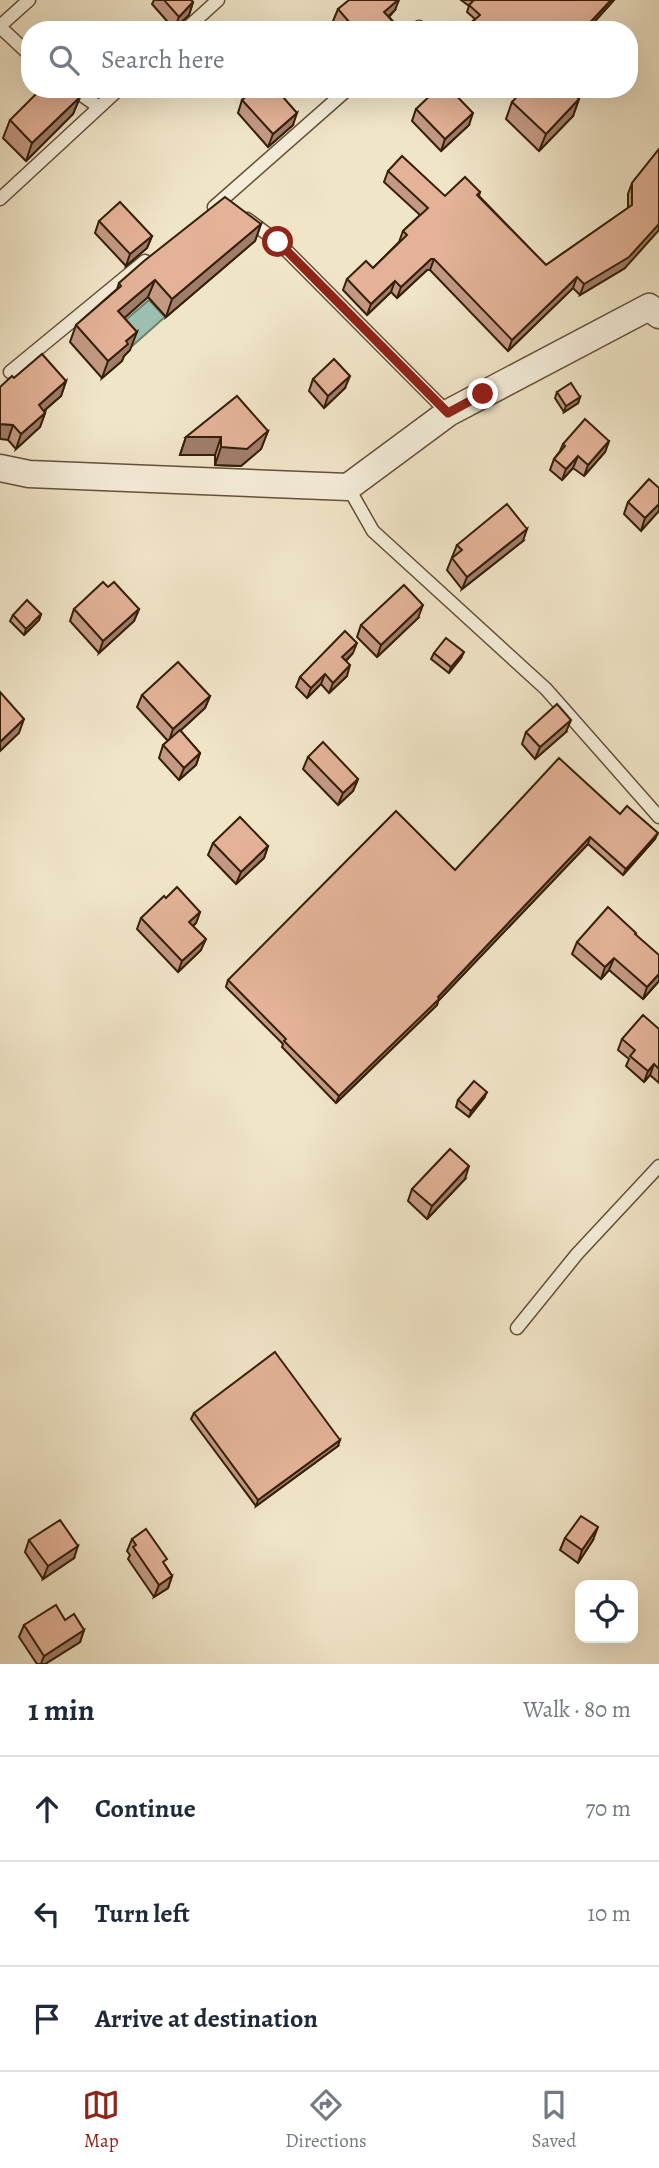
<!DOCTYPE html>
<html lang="en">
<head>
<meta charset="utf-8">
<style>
  :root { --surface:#fff; --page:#f6f6f7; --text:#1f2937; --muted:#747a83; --line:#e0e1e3; --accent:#8f2418 }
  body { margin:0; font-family:Alegreya,serif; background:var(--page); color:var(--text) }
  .controls { position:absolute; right:21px; bottom:21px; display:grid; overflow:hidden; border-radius:14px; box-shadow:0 7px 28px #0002 }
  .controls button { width:63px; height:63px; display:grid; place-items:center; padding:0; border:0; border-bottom:2px solid var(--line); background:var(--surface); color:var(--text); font:35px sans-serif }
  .stop { position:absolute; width:21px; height:21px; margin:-16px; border:5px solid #8f2418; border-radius:50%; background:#fff }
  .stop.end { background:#8f2418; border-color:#fff; box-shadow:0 2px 7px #0008 }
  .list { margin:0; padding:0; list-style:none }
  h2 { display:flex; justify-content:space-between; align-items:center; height:91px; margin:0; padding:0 28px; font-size:30px }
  h2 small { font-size:23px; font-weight:400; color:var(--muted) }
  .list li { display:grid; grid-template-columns:46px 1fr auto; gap:21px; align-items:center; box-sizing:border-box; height:105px; padding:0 28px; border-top:2px solid var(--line) }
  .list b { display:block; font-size:26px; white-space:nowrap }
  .list em { font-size:23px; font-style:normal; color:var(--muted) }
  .icon { flex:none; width:38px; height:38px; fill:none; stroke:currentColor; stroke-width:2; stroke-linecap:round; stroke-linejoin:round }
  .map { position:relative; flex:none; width:659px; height:1664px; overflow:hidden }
  .search { position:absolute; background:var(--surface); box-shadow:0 7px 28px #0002; left:21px; right:21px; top:21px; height:77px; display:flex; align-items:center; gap:18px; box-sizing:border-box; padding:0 24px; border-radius:28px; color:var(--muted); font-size:26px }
  .sheet { height:406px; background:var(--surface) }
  nav { display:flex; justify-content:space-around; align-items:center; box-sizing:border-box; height:98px; border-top:2px solid var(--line); background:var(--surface); font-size:19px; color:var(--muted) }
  nav a { display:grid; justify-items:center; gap:4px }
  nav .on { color:var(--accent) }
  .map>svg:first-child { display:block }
</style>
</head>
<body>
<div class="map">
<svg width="659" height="1664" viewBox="0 0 659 1664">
  <rect width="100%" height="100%" fill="#f1e5c8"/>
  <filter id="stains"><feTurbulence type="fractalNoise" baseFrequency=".00286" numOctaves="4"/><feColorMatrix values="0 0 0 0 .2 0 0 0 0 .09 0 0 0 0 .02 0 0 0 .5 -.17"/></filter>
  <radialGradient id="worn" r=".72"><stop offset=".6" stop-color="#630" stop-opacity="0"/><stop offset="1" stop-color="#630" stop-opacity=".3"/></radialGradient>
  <path fill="#9bbfb1" stroke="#727f6d" stroke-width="2" d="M 149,300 L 165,317 L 131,347 L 115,329 Z"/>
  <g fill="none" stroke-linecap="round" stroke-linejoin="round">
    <g stroke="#645037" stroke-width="15">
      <g id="lane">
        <path d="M 0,26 L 29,0"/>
        <path d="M 0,27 L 30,55"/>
        <path d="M 185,30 L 218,0"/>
        <path d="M 416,30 L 419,27"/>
        <path d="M 73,89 L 99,107"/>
        <path d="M 0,199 L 119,89"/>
        <path d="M 214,207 L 348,89"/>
        <path d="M 247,219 L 278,242 L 448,413"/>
        <path d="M 10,372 L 145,261"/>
        <path d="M 348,487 L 373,531 L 546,689 L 659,817"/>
        <path d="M 517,1328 L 577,1254 L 659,1166"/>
      </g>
    </g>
    <g stroke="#645037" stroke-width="29">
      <path id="street" d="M 0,468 L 29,474 L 348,487 L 448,413 L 649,307 L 659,315"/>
    </g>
    <use href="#lane" stroke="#f6eedb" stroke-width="12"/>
    <use href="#street" stroke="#f6eedb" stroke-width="26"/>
  </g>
  <g fill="#c39983" stroke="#351f07" stroke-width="2">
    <path d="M 154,0 L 191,0 L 193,2 L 189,15 L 174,29 L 152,4 Z"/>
    <path d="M 461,0 L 614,0 L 587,30 L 463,30 L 475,19 L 467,12 L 469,6 Z"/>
    <path d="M 338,9 L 395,10 L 389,17 L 397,26 L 395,30 L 341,30 L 333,21 Z"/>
    <path d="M 80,97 L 73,114 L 26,161 L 3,138 L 10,120 Z"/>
    <path d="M 579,99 L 573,116 L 539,151 L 506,119 L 512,102 Z"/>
    <path d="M 242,100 L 293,125 L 268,147 L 238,113 Z"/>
    <path d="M 416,109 L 469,125 L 441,151 L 412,121 Z"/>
    <path d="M 659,149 L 625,268 L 580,295 L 573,288 L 508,351 L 430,270 L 427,270 L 397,298 L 391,292 L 367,315 L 343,290 L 347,279 L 373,268 L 399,242 L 403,231 L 420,215 L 384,182 L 388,171 L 445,196 L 480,192 L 479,196 L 546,265 L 628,208 L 628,194 L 632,183 Z"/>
    <path d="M 99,221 L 152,236 L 147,248 L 126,266 L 95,233 Z"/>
    <path d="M 261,224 L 255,241 L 166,317 L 148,297 L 124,318 L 130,350 L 124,356 L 122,361 L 102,378 L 70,342 L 76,325 L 117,289 L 119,283 Z"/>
    <path d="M 14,378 L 66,381 L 61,396 L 44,411 L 45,413 L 40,427 L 16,449 L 8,440 Z"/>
    <path d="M 313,379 L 345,388 L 324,408 L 309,391 Z"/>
    <path d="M 557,392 L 580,397 L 578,403 L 564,412 L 555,398 Z"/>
    <path d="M 268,431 L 261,449 L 241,466 L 215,465 L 215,455 L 180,455 L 186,437 Z"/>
    <path d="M 609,441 L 605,452 L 584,476 L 573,468 L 562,480 L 550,470 L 554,459 L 560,451 L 563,444 Z"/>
    <path d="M 659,488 L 641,531 L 624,514 L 628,502 Z"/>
    <path d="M 523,541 L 462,589 L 447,570 L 457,545 Z"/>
    <path d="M 108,587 L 139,609 L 134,621 L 99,653 L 70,621 L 74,609 Z"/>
    <path d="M 41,614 L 39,620 L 24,635 L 10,621 L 13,615 Z"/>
    <path d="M 418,618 L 377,657 L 357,637 L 361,625 Z"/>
    <path d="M 353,653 L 346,661 L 347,676 L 329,693 L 321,684 L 307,698 L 296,687 L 300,677 Z"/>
    <path d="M 434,653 L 461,658 L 449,673 L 431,659 Z"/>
    <path d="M 142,695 L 210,696 L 205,708 L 180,731 L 200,753 L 196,765 L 179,780 L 159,758 L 163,745 L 168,741 L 137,707 Z"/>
    <path d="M 526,732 L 566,732 L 535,759 L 522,744 Z"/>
    <path d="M 308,757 L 358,779 L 353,791 L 338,805 L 303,769 Z"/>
    <path d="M 620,814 L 655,839 L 623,875 L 588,844 L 438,1001 L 437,1005 L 336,1103 L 282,1047 L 283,1044 L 226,987 L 228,980 L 455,870 Z"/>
    <path d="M 213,843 L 268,846 L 264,858 L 236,884 L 208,855 Z"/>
    <path d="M 166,898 L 200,912 L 196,923 L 193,926 L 201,950 L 178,972 L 137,929 L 141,918 Z"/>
    <path d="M 636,935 L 659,981 L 643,999 L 609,970 L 601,979 L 572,954 L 577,942 Z"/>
    <path d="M 659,1029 L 659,1083 L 650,1075 L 644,1082 L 626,1066 L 629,1059 L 618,1050 L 622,1039 Z"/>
    <path d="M 484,1098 L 469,1117 L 456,1107 L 458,1100 Z"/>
    <path d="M 465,1179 L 427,1219 L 408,1201 L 412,1189 Z"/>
    <path d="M 194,1413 L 338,1446 L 256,1506 L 191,1419 Z"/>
    <path d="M 565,1538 L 593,1540 L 578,1563 L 560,1550 Z"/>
    <path d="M 132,1539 L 165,1565 L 172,1576 L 168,1588 L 154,1597 L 128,1559 L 130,1555 L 127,1551 Z"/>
    <path d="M 29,1540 L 74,1558 L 43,1579 L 25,1552 Z"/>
    <path d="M 65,1620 L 84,1630 L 80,1642 L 45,1664 L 37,1664 L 19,1637 L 24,1625 Z"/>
  </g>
  <g fill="#9f7d6a" stroke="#351f07" stroke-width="2">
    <path d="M 398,0 L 399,0 L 395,10 L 380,24 L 384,12 Z"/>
    <path d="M 611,0 L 614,0 L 587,30 L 583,30 Z"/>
    <path d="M 193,2 L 189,15 L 174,29 L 179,17 Z"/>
    <path d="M 80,97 L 73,114 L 26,161 L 32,143 Z"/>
    <path d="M 579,99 L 573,116 L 539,151 L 546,134 Z"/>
    <path d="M 297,113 L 293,125 L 268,147 L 273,134 Z"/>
    <path d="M 473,113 L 469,125 L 441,151 L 445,139 Z"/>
    <path d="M 261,224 L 255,241 L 166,317 L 172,299 Z"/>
    <path d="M 659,224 L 659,230 L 625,268 L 580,295 L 584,284 Z"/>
    <path d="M 152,236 L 147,248 L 126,266 L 130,254 Z"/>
    <path d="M 431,259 L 434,259 L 430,270 L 427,270 L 397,298 L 401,287 Z"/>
    <path d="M 577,277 L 573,288 L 508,351 L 512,340 Z"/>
    <path d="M 155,280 L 148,297 L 112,329 L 118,311 Z"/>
    <path d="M 395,281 L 391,292 L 367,315 L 371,304 Z"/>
    <path d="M 137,332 L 130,350 L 124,356 L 122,361 L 102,378 L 108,361 L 126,341 Z"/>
    <path d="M 350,376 L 345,388 L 324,408 L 328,396 Z"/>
    <path d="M 66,381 L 61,396 L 33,420 L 39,405 Z"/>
    <path d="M 580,397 L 578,403 L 564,412 L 566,406 Z"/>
    <path d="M 45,413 L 40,427 L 16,449 L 21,434 Z"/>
    <path d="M 0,424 L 13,425 L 8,440 L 0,439 Z"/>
    <path d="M 268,431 L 261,449 L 241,466 L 215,465 L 221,447 Z"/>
    <path d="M 186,437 L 221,437 L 215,455 L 180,455 Z"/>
    <path d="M 609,441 L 605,452 L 584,476 L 588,465 Z"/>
    <path d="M 578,456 L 573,468 L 562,480 L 566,469 Z"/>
    <path d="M 659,504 L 659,511 L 641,531 L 645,518 Z"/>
    <path d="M 527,529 L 523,541 L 462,589 L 467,577 Z"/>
    <path d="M 423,605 L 418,618 L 377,657 L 381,645 Z"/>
    <path d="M 139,609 L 134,621 L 99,653 L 103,641 Z"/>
    <path d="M 41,614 L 39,620 L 24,635 L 26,629 Z"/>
    <path d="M 357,643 L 353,653 L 338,668 L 342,657 Z"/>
    <path d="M 464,652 L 461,658 L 449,673 L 451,667 Z"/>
    <path d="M 350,665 L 347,676 L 329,693 L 333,683 Z"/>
    <path d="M 325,674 L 321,684 L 307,698 L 311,688 Z"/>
    <path d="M 210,696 L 205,708 L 169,741 L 173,729 Z"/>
    <path d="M 24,719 L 19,733 L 0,751 L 0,742 Z"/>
    <path d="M 571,720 L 566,732 L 535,759 L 540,747 Z"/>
    <path d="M 200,753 L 196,765 L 179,780 L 184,768 Z"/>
    <path d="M 358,779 L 353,791 L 338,805 L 343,793 Z"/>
    <path d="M 658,833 L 655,839 L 623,875 L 626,869 Z"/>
    <path d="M 590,837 L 588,844 L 438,1001 L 437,1005 L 336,1103 L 339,1096 L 438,997 Z"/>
    <path d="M 268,846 L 264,858 L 236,884 L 241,872 Z"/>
    <path d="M 200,912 L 196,923 L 185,933 L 189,922 Z"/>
    <path d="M 206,939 L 201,950 L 178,972 L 182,961 Z"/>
    <path d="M 614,958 L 609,970 L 601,979 L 605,967 Z"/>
    <path d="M 659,974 L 659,981 L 643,999 L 647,987 Z"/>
    <path d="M 654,1064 L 650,1075 L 644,1082 L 648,1071 Z"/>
    <path d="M 487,1092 L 484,1098 L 469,1117 L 471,1111 Z"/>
    <path d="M 469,1166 L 465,1179 L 427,1219 L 432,1206 Z"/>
    <path d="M 340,1440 L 338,1446 L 256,1506 L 258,1500 Z"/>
    <path d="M 598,1527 L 593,1540 L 578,1563 L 582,1550 Z"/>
    <path d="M 78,1546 L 74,1558 L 43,1579 L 48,1566 Z"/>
    <path d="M 172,1576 L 168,1588 L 154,1597 L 159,1585 Z"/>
    <path d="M 84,1630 L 80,1642 L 45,1664 L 41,1664 L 44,1656 Z"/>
  </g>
  <g fill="#e3b298" stroke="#351f07" stroke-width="2">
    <path d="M 164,0 L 191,0 L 193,2 L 179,17 Z"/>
    <path d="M 349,0 L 398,0 L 384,12 L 397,26 L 392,30 L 342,30 L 350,23 L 338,9 Z"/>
    <path d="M 471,0 L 611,0 L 583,30 L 463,30 L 480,15 L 469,5 L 473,1 Z"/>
    <path d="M 41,89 L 72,89 L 80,97 L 32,143 L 10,120 Z"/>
    <path d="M 255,89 L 276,89 L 297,113 L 273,134 L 242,100 Z"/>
    <path d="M 437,89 L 450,89 L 473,113 L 445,139 L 416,109 Z"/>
    <path d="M 524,89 L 569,89 L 579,99 L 546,134 L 512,102 Z"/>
    <path d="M 659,149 L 659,224 L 629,257 L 584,284 L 577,277 L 512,340 L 434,259 L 431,259 L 401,287 L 395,281 L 371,304 L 347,279 L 366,261 L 373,268 L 407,235 L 403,231 L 428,208 L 388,171 L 402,156 L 445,196 L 465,177 L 480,192 L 477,195 L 546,265 L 632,205 L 632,183 Z"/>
    <path d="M 225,197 L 261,224 L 172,299 L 155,280 L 118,311 L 137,332 L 126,341 L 128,344 L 108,361 L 76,325 L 121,286 L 119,283 L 144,261 Z"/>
    <path d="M 120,202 L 152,236 L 130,254 L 99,221 Z"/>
    <path d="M 42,354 L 66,381 L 39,405 L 45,413 L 21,434 L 13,425 L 0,424 L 0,387 L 12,376 L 14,378 Z"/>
    <path d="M 334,359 L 350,376 L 328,396 L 313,379 Z"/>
    <path d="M 571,383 L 580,397 L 566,406 L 557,392 Z"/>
    <path d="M 237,396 L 268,431 L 247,449 L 221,447 L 221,437 L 186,437 Z"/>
    <path d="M 585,419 L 609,441 L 588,465 L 578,456 L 566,469 L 554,459 L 565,446 L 563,444 Z"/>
    <path d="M 649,479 L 659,488 L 659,504 L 645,518 L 628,502 Z"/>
    <path d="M 507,504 L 527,529 L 467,577 L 452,558 L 462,550 L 457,545 Z"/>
    <path d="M 103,582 L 108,587 L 114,582 L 139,609 L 103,641 L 74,609 Z"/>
    <path d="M 404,585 L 423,605 L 381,645 L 361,625 Z"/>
    <path d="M 27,600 L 41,614 L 26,629 L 13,615 Z"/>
    <path d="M 345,631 L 357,643 L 342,657 L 350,665 L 333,683 L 325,674 L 311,688 L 300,677 Z"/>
    <path d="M 446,638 L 464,652 L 451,667 L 434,653 Z"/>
    <path d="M 178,662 L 210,696 L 173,729 L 142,695 Z"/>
    <path d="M 0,692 L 24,719 L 0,742 Z"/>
    <path d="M 557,704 L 571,720 L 540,747 L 526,732 Z"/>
    <path d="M 180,730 L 200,753 L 184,768 L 163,745 Z"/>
    <path d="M 323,742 L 358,779 L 343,793 L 308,757 Z"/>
    <path d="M 559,758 L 620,814 L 627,806 L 658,833 L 626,869 L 590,837 L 438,997 L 439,999 L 339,1096 L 284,1041 L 286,1039 L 228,980 L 396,811 L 455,870 Z"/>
    <path d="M 240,817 L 268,846 L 241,872 L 213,843 Z"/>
    <path d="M 177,887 L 200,912 L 189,922 L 206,939 L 182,961 L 141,918 L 164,896 L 166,898 Z"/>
    <path d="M 608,907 L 636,933 L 635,934 L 659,955 L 659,974 L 647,987 L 614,958 L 605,967 L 577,942 Z"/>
    <path d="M 643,1015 L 659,1029 L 659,1069 L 654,1064 L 648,1071 L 630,1056 L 635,1050 L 622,1039 Z"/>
    <path d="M 474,1081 L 487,1092 L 471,1111 L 458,1100 Z"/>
    <path d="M 450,1149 L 469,1166 L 432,1206 L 412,1189 Z"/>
    <path d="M 275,1352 L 340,1440 L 258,1500 L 194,1413 Z"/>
    <path d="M 581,1516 L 598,1527 L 582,1550 L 565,1538 Z"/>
    <path d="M 60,1520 L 78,1546 L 48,1566 L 29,1540 Z"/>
    <path d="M 146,1529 L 167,1559 L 163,1562 L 172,1576 L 159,1585 L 133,1547 L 136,1545 L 132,1539 Z"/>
    <path d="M 56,1605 L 65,1620 L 74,1614 L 84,1630 L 44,1656 L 24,1625 Z"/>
  </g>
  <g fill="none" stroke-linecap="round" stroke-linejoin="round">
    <path stroke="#8f2418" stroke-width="9" d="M 278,242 L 448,413 L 483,394"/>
  </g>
  <rect width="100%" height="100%" filter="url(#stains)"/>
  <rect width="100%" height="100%" fill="url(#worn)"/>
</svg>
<div class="controls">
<button><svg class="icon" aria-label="locate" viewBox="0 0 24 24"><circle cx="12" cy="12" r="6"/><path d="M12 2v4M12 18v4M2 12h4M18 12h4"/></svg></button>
</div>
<div class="stop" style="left:278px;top:242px"></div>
<div class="stop end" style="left:483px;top:394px"></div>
<div class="search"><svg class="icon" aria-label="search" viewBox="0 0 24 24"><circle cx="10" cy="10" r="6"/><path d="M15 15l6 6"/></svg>Search here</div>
</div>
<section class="sheet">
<h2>1 min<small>Walk · 80 m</small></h2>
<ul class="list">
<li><svg class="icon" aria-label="ahead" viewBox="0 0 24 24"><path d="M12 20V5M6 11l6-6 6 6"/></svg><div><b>Continue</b></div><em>70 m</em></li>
<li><svg class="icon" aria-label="left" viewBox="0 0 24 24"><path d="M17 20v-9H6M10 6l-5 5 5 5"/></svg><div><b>Turn left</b></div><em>10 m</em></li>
<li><svg class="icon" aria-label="arrive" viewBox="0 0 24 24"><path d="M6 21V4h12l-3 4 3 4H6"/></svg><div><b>Arrive at destination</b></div></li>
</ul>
</section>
<nav>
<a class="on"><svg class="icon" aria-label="map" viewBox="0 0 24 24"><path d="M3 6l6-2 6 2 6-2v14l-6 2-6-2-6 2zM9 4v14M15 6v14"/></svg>Map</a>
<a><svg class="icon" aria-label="directions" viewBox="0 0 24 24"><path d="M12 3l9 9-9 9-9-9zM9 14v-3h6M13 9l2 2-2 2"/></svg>Directions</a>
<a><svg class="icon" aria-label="saved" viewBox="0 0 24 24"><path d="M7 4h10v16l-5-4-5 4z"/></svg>Saved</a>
</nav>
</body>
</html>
